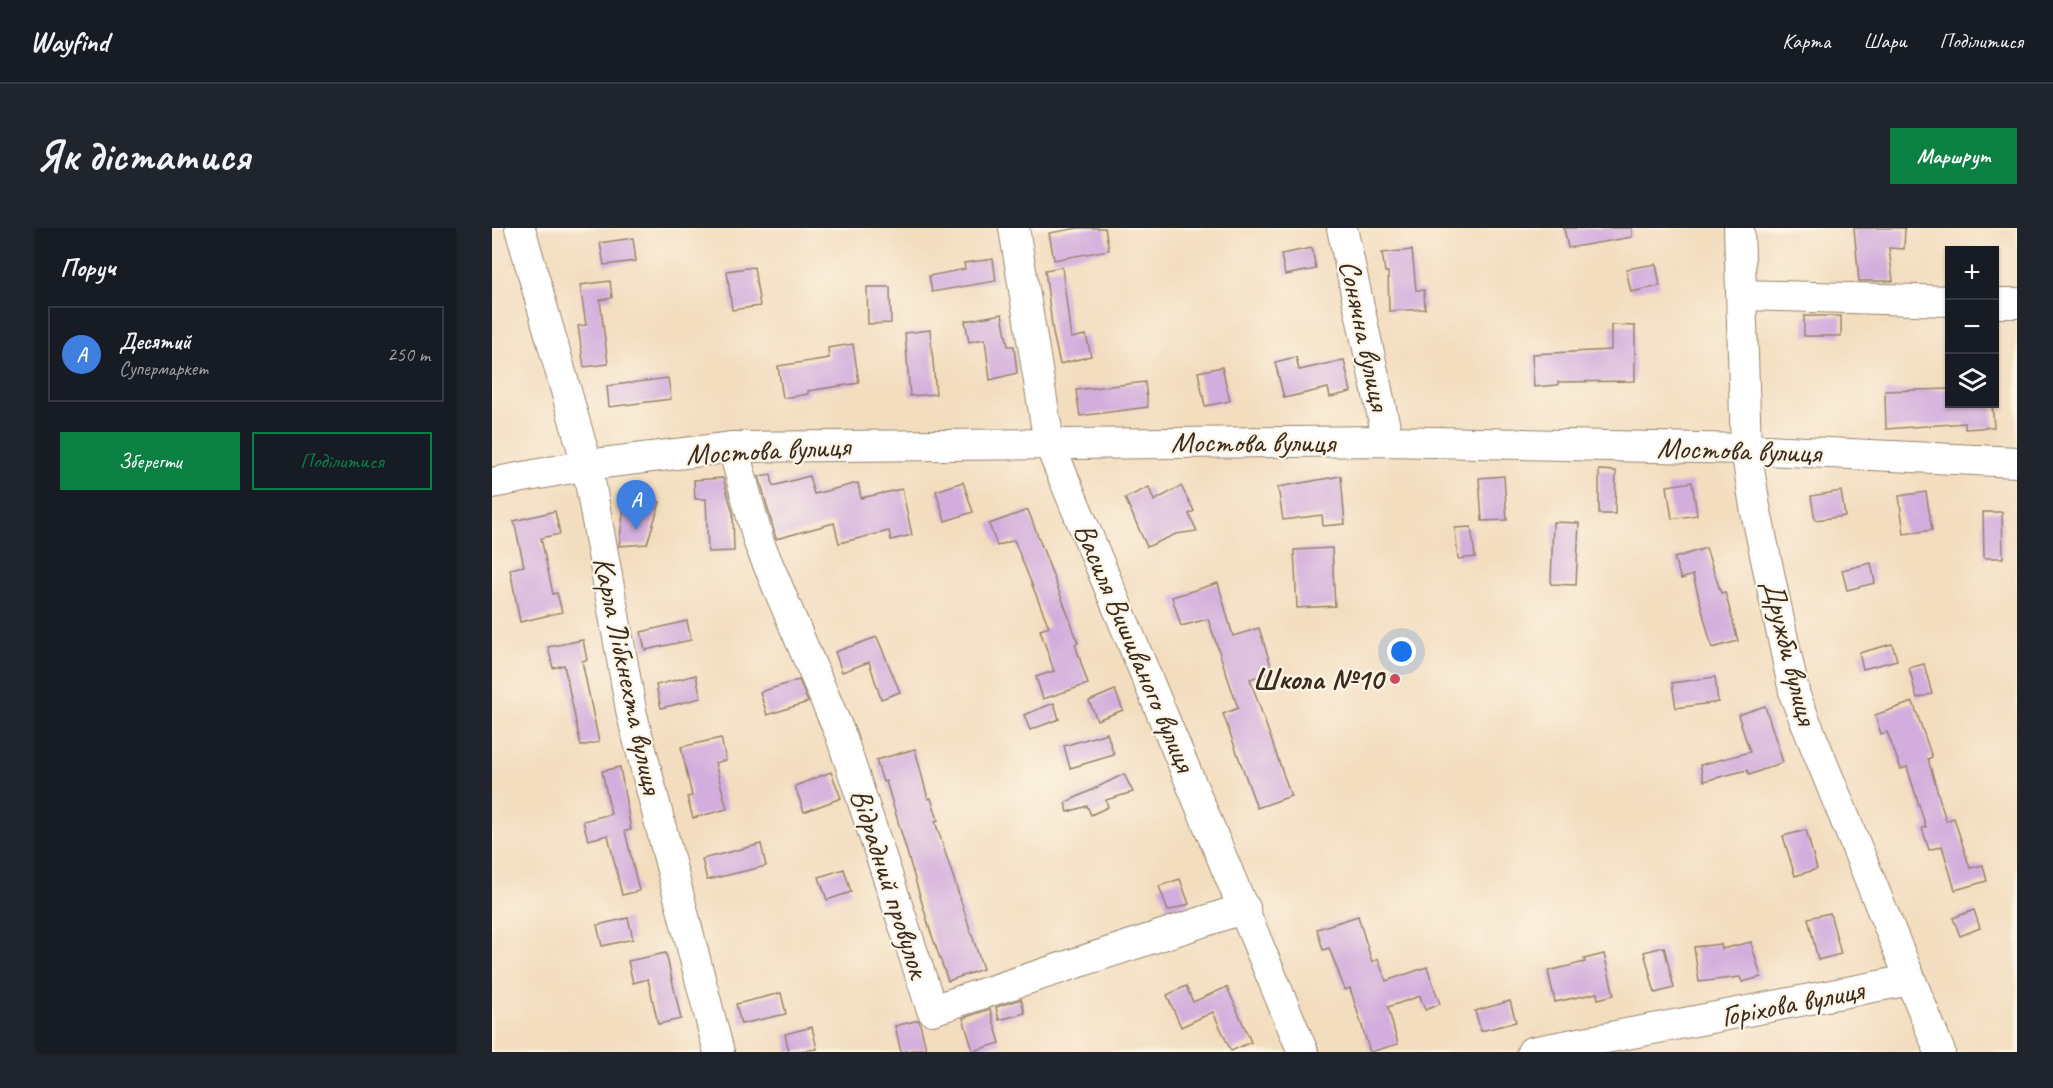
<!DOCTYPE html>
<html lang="uk">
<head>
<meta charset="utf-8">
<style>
  :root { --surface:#171b24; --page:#20242c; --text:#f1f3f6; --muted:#9ea1a6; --line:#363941; --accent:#0b8043 }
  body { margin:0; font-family:Caveat,sans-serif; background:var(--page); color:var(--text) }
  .controls { position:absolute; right:18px; top:18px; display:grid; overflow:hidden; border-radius:0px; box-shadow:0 2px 4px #0004 }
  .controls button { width:54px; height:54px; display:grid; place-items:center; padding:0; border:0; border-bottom:2px solid var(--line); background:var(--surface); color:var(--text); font:30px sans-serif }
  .you { position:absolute; left:910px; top:424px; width:21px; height:21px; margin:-15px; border:4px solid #fff; border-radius:50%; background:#1a73e8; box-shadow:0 0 0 9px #1a73e833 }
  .badge { display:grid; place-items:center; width:39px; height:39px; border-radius:50%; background:var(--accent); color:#fff; font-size:20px; font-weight:700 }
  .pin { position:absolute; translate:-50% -50px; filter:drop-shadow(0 2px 3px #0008) }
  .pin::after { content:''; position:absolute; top:32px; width:21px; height:18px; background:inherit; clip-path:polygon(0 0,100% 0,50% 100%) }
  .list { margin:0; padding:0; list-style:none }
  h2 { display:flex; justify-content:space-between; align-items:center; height:78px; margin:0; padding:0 24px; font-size:26px }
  h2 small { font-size:20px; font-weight:400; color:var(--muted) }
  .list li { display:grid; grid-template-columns:39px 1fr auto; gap:18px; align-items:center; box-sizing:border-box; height:96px; margin:0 12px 12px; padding:0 12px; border:2px solid var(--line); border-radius:0px }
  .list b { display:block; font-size:22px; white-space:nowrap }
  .list p { margin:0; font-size:20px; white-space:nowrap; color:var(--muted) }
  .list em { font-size:20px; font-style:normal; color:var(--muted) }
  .actions { display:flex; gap:12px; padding:18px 24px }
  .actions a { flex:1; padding:14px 0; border:2px solid var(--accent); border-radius:0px; text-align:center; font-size:21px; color:var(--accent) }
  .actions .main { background:var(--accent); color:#fff }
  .icon { flex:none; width:33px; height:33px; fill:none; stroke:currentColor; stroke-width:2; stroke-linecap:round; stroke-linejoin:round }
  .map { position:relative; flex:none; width:1525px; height:824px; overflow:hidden; border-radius:0px }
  header { display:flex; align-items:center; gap:36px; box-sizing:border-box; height:84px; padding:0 30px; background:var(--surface); border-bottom:2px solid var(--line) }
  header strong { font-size:28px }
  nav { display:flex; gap:33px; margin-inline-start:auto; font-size:21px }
  .intro { display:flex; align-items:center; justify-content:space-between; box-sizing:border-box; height:144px; padding:0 36px }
  h1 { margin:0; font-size:42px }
  .button { padding:15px 27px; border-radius:0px; background:var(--accent); color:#fff; font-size:21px; font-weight:700 }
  main { display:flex; gap:36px; padding:0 36px }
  aside { flex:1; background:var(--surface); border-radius:0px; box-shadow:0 2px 4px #0004 }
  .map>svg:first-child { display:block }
</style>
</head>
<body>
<header>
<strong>Wayfind</strong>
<nav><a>Карта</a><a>Шари</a><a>Поділитися</a></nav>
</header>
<div class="intro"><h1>Як дістатися</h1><a class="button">Маршрут</a></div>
<main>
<aside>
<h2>Поруч<small></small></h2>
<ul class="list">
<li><span class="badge" style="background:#3f7fe0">A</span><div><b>Десятий</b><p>Супермаркет</p></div><em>250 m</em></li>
</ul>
<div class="actions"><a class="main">Зберегти</a><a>Поділитися</a></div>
</aside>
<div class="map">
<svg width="1525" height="824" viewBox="0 0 1525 824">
  <rect width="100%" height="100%" fill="#fcf5e5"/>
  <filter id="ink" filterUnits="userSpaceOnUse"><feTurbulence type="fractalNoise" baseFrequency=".0167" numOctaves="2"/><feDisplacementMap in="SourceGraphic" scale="12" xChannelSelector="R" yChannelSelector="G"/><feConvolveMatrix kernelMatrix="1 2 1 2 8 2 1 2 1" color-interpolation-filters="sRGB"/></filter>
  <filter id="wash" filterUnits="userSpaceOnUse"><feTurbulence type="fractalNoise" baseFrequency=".008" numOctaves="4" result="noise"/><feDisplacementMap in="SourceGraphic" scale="24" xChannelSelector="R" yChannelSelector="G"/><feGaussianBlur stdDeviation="1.35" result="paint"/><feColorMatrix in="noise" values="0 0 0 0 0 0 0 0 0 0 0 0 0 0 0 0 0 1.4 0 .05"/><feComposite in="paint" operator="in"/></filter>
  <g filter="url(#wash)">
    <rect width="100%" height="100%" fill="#f3ddbf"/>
    <g id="blocks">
      <g fill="#d3addd">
        <path d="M 587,0 L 613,0 L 617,22 L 562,32 L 557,5 Z"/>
        <path d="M 1072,0 L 1140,0 L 1140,9 L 1076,20 Z"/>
        <path d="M 1362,0 L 1413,0 L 1412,21 L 1397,20 L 1401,53 L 1367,53 Z"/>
        <path d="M 141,10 L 144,33 L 112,37 L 108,15 Z"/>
        <path d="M 820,20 L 824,41 L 793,47 L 789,26 Z"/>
        <path d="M 920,22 L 924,62 L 932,62 L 933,81 L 897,83 L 896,44 L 893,44 L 890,25 Z"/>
        <path d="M 501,31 L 504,53 L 440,64 L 437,48 L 473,41 L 472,35 Z"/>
        <path d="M 1164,36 L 1168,58 L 1139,64 L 1134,41 Z"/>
        <path d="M 262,39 L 268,78 L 240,82 L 235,43 Z"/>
        <path d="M 570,39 L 579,110 L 594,107 L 599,128 L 568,136 L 561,105 L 553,42 Z"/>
        <path d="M 118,53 L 120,70 L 108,72 L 116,136 L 92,139 L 86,98 L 94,97 L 88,57 Z"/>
        <path d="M 375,59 L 398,59 L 399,95 L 376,96 Z"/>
        <path d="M 510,86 L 516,118 L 522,118 L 525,145 L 498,152 L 493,111 L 477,114 L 473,93 Z"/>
        <rect x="1312" y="88" width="37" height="20"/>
        <path d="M 1119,97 L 1143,98 L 1143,153 L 1066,154 L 1066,157 L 1042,159 L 1040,126 L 1119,122 Z"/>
        <path d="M 438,102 L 444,166 L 418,168 L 413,105 Z"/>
        <path d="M 361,116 L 367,155 L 316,163 L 316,166 L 291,170 L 286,138 L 337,130 L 336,120 Z"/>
        <path d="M 804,129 L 807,142 L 852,132 L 859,164 L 838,169 L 836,160 L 792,170 L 783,134 Z"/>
        <path d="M 730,139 L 738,173 L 713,178 L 706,144 Z"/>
        <path d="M 176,150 L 179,171 L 117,179 L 115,158 Z"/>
        <path d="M 653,154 L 656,179 L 588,188 L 584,162 Z"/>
        <path d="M 1458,161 L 1458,176 L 1500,176 L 1502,199 L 1473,201 L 1473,195 L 1394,201 L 1393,163 Z"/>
        <path d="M 1107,242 L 1124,243 L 1123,286 L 1107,286 Z"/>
        <path d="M 279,246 L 281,258 L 317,248 L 322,266 L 366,255 L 369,270 L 410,261 L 420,307 L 399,312 L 397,303 L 347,315 L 342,295 L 284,311 L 267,248 Z"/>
        <path d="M 849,248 L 853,296 L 831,298 L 830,287 L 791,292 L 786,259 Z"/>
        <path d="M 1012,248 L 1015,292 L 990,293 L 987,250 Z"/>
        <path d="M 231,250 L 241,285 L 242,323 L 216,324 L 214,271 L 203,271 L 202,252 Z"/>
        <path d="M 471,254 L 481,284 L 453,293 L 444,263 Z"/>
        <path d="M 1200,254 L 1205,287 L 1180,291 L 1175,258 Z"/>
        <path d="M 689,258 L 702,283 L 697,286 L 705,303 L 684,306 L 655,319 L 633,270 L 657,259 L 662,273 Z"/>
        <path d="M 144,261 L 168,274 L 155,316 L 127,318 L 132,277 Z"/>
        <path d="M 1349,263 L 1353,288 L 1323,292 L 1319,268 Z"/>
        <path d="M 1434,264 L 1440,302 L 1412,306 L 1407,268 Z"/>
        <path d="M 536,282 L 578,392 L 586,415 L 583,416 L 596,456 L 551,471 L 544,449 L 562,443 L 548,402 L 557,399 L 522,312 L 505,318 L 497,296 Z"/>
        <path d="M 63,283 L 68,306 L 49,310 L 61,366 L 65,365 L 70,384 L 28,394 L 18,341 L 32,338 L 22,293 Z"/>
        <path d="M 1491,284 L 1510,284 L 1511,330 L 1492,330 Z"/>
        <path d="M 1061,294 L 1087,295 L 1084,357 L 1059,356 Z"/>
        <path d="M 979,299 L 983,329 L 966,331 L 963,300 Z"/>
        <path d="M 840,320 L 843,378 L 805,380 L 802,322 Z"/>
        <path d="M 1214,320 L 1229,365 L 1233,364 L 1246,413 L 1220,420 L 1201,347 L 1189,351 L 1182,330 Z"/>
        <path d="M 1379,335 L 1383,355 L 1355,362 L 1350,342 Z"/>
        <path d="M 726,355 L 741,408 L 767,400 L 781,444 L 758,451 L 799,568 L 765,580 L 731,486 L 746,480 L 716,391 L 689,398 L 680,369 Z"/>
        <path d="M 195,393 L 199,412 L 153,422 L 149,404 Z"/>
        <path d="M 385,409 L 408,464 L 389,471 L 377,434 L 350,444 L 343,424 Z"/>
        <path d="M 91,412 L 95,432 L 90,433 L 107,514 L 89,518 L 72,437 L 61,440 L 56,419 Z"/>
        <path d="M 1400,416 L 1405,432 L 1371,441 L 1367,425 Z"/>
        <path d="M 1432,436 L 1440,466 L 1425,470 L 1417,440 Z"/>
        <path d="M 204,447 L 209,470 L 169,480 L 164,457 Z"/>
        <path d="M 1223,449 L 1226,474 L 1184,480 L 1180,455 Z"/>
        <path d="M 307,452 L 316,474 L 275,487 L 268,464 Z"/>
        <path d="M 623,462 L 631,482 L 605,492 L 597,473 Z"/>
        <path d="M 1421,474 L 1440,529 L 1436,531 L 1454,593 L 1462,590 L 1478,640 L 1491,637 L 1495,653 L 1463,662 L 1450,618 L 1437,622 L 1430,600 L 1434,599 L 1415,539 L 1409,541 L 1395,504 L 1389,506 L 1383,487 Z"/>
        <path d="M 562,475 L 567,491 L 538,502 L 532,487 Z"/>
        <path d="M 1273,478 L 1291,534 L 1257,547 L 1255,542 L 1212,553 L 1208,537 L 1258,524 L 1246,487 Z"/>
        <path d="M 615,505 L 622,527 L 578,540 L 572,518 Z"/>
        <path d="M 229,510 L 234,532 L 223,535 L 235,581 L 201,590 L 195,569 L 200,568 L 189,519 Z"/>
        <path d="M 423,521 L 436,571 L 439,570 L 446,592 L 443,593 L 491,741 L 456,753 L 438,702 L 394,553 L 391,554 L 384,532 Z"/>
        <path d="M 128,539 L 139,602 L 133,603 L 147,663 L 130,667 L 116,607 L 96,612 L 91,593 L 119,586 L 110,543 Z"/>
        <path d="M 339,544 L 349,570 L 312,584 L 303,558 Z"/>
        <path d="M 632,546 L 641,564 L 614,572 L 616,579 L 599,587 L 595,578 L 576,584 L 573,575 Z"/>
        <path d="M 1314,602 L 1325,641 L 1303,648 L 1291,608 Z"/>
        <path d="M 269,616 L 274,638 L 215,652 L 210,631 Z"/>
        <path d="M 352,641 L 359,664 L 335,672 L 327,649 Z"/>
        <path d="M 688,651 L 697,676 L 676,683 L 667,658 Z"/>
        <path d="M 1482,682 L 1488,700 L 1468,708 L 1461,690 Z"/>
        <path d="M 1338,685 L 1349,726 L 1326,732 L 1316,690 Z"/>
        <path d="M 866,688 L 880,734 L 886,731 L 894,753 L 935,739 L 948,776 L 933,782 L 928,768 L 896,779 L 906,816 L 878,824 L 858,760 L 853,762 L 837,720 L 831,722 L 825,701 Z"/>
        <path d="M 136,690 L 141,711 L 110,718 L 105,697 Z"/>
        <path d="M 1259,714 L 1269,749 L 1250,754 L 1248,749 L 1207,754 L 1202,719 L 1229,716 L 1230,721 Z"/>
        <path d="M 1172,719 L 1182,760 L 1163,765 L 1152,724 Z"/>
        <path d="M 174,725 L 189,791 L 166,796 L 156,751 L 141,755 L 136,733 Z"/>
        <path d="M 1112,726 L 1122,767 L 1106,771 L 1105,765 L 1063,774 L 1056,743 L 1093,734 L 1092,731 Z"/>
        <path d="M 694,758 L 701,774 L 735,759 L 759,814 L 739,823 L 721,784 L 689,799 L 675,767 Z"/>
        <path d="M 289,765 L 294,786 L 249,796 L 244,776 Z"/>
        <path d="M 529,771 L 533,785 L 507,792 L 504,779 Z"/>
        <path d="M 1018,773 L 1024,794 L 989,803 L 983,783 Z"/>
        <path d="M 498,781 L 508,815 L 481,823 L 471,790 Z"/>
        <path d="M 427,792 L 434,820 L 409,824 L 403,798 Z"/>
        <path d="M 320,799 L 325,821 L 297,824 L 293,806 Z"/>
      </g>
    </g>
  </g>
  <g filter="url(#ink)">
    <use href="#blocks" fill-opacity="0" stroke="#97846e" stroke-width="1.5"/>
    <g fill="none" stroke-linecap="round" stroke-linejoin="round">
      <g stroke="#97846e" stroke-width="32">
        <g id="minor">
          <path d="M 28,0 L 95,237 L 140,487 L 227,824"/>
          <path d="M 522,0 L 557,215 L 811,824"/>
          <path d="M 850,0 L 896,213"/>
          <path d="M 1247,0 L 1254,221 L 1263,279 L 1303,468 L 1448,824"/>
          <path d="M 1250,67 L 1458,73"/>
          <path d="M 1502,75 L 1525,75"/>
          <path d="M 241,219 L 267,315 L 349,508 L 440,782 L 753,680"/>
          <path d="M 0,255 L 95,237 L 241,219 L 896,213 L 1254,221 L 1525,234"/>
          <path d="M 1040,824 L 1418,752"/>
        </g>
      </g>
      <use href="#minor" stroke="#fff" stroke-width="30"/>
    </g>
  </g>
  <circle fill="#d1495b" stroke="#fcf5e5" stroke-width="2" cx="903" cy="451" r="6"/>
  <g text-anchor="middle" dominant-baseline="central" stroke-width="4.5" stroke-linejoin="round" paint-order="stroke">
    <g font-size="30" fill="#3b2a1e" stroke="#fcf5e5">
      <text transform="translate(873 107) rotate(78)">Сонячна вулиця</text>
      <text x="761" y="214">Мостова вулиця</text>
      <text transform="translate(276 222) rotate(-3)">Мостова вулиця</text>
      <text transform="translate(1247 222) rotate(2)">Мостова вулиця</text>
      <text transform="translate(643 419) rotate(67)">Василя Вишиваного вулиця</text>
      <text transform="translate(1298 424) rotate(76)">Дружби вулиця</text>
      <text transform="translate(136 447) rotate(78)">Карла Лібкнехта вулиця</text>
      <text transform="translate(398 655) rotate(72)">Відрадний провулок</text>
      <text transform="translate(1300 775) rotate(-11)">Горіхова вулиця</text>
    </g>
    <g font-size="30" font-weight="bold" fill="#3b2a1e" stroke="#fcf5e5" text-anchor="end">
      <text x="891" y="451">Школа №10</text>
    </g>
  </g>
</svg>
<div class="controls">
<button>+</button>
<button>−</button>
<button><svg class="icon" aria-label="layers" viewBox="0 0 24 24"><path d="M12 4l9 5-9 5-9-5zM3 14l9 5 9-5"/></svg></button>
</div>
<div class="you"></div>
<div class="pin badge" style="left:144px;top:302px;background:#3f7fe0">A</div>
</div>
</main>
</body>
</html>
